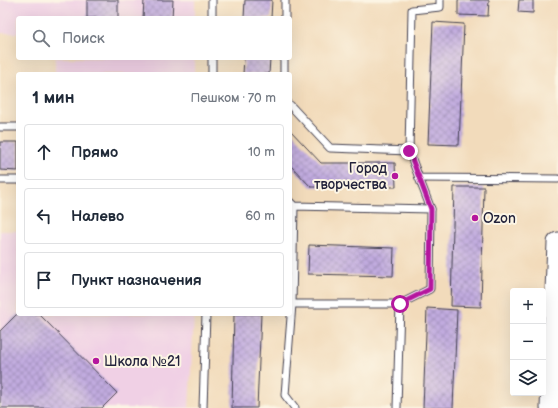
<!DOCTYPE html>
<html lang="ru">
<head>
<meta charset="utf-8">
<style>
  :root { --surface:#fff; --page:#f2f2f3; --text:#1f2937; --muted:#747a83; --line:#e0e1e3 }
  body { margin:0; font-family:"Balsamiq Sans",sans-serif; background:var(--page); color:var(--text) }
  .controls { position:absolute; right:12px; bottom:12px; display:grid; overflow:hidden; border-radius:4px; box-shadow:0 4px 16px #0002 }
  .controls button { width:36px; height:36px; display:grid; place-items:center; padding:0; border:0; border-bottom:1px solid var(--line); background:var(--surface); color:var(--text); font:20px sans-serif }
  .stop { position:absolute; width:12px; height:12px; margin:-9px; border:3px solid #b5179e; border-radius:50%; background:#fff }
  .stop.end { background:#b5179e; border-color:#fff; box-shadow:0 1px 4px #0008 }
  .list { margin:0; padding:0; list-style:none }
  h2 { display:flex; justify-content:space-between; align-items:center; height:52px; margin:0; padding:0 16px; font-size:17px }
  h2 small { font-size:13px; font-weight:400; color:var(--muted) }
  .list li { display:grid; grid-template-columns:26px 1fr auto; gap:12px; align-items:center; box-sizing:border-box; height:56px; margin:0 8px 8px; padding:0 8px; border:1px solid var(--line); border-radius:4px }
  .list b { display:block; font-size:15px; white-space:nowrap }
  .list em { font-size:13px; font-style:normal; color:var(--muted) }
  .icon { flex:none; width:22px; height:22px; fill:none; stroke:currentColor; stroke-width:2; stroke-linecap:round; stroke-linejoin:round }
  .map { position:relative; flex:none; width:558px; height:408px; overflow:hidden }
  .search { position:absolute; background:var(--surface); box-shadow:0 4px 16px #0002; left:16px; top:16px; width:276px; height:44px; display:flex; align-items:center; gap:10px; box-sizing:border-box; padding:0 14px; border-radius:4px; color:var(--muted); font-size:15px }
  .panel { position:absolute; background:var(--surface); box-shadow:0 4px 16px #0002; left:16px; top:72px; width:276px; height:244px; border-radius:4px }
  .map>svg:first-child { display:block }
</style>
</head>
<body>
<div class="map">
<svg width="558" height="408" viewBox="0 0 558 408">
  <defs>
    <pattern id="building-cross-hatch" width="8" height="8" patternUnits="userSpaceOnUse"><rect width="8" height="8" fill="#c1abdf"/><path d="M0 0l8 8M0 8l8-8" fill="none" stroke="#9c8bb6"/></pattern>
  </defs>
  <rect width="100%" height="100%" fill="#fcf5e5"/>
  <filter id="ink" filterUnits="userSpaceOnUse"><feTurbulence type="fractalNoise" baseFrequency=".025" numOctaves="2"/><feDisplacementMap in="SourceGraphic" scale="8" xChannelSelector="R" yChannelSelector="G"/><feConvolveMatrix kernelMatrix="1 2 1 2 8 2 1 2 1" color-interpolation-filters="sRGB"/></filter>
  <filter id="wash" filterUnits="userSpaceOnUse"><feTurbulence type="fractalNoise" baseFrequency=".012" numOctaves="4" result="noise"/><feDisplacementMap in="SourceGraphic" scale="16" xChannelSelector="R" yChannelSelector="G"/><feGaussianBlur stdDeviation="0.9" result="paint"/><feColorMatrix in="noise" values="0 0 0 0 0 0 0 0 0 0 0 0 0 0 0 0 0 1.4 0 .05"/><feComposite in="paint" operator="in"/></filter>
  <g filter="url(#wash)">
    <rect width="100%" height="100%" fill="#f2dbbb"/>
    <g fill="#f0d0e5">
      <path d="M 0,0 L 195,0 L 195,18 L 18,18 L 18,33 L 0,33 Z"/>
      <rect x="55" y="58" width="139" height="16"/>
      <path d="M 0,231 L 18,231 L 18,314 L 194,314 L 189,408 L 0,408 Z"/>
    </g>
    <g id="blocks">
      <g fill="url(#building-cross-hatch)">
        <rect x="87" y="0" width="31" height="18"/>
        <path d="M 144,0 L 173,0 L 172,18 L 143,18 Z"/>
        <path d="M 245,0 L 272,0 L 271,18 L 244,18 Z"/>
        <path d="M 458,0 L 489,0 L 488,16 L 458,15 Z"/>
        <path d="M 519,0 L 533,0 L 533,13 L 518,12 Z"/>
        <path d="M 433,22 L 464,24 L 459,145 L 428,144 Z"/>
        <path d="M 244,58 L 270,58 L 269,74 L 243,74 Z"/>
        <path d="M 290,130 L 321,163 L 395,163 L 396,187 L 311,187 L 290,165 Z"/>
        <path d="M 0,142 L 18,142 L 18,171 L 0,170 Z"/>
        <path d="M 454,187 L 484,187 L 481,307 L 451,306 Z"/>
        <path d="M 309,245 L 394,248 L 393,276 L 308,274 Z"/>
        <path d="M 427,308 L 457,310 L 453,408 L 423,408 Z"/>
        <path d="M 17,314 L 39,314 L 117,393 L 102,408 L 0,408 L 0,331 Z"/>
        <path d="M 234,314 L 261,314 L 257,408 L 232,408 Z"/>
      </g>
    </g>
  </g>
  <g filter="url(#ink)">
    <use href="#blocks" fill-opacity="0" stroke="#413e4e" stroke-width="1"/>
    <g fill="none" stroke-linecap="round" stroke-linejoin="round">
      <g stroke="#413e4e" stroke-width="9">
        <g id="service">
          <path d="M 212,0 L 212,18"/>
          <path d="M 440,0 L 440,7 L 412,10 L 409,151 L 419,178 L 558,179"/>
          <path d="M 285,18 L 285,0"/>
          <path d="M 212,58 L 212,74"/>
          <path d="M 284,74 L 284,58"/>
          <path d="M 290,105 L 330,148 L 409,151"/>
          <path d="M 0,127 L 18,127"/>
          <path d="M 419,178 L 431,209"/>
          <path d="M 0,180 L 18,180"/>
          <path d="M 290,202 L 294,206 L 431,209 L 430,289 L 400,304 L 292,304 L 294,206"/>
          <path d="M 292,304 L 285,395 L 295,408"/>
          <path d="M 203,408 L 206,314"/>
          <path d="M 397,408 L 400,304"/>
        </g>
      </g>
      <g stroke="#413e4e" stroke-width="23">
        <path id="primary" d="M 551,408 L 558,243"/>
      </g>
      <use href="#service" stroke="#fff" stroke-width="7"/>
      <use href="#primary" stroke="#fff" stroke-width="21"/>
    </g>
  </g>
  <g fill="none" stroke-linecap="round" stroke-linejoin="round" filter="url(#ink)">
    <path stroke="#b5179e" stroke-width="5" d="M 400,304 L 430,289 L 431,209 L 409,151"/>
  </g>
  <g fill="#b5179e" stroke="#fcf5e5" stroke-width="1.5">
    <circle cx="395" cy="176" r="4"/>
    <circle cx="475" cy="218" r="4"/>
    <circle cx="96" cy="361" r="4"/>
  </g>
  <g text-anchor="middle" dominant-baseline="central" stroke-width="4" stroke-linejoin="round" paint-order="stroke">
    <g font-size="14" fill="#22223b" stroke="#fcf5e5" text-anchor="start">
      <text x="387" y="168" text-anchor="end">Город<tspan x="387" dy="16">творчества</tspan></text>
      <text x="483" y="218">Ozon</text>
      <text x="104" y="361">Школа №21</text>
    </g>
  </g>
</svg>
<div class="controls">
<button>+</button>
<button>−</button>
<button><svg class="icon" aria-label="layers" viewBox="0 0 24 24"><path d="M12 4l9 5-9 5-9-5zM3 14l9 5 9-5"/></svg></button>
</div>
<div class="stop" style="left:400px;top:304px"></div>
<div class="stop end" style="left:409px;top:151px"></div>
<div class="search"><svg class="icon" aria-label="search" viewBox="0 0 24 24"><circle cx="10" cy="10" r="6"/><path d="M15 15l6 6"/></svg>Поиск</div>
<section class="panel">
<h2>1 мин<small>Пешком · 70 m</small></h2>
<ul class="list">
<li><svg class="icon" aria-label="ahead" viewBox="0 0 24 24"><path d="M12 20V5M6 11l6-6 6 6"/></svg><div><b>Прямо</b></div><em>10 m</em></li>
<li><svg class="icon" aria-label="left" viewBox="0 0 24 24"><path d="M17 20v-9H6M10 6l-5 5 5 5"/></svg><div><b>Налево</b></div><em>60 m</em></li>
<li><svg class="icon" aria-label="arrive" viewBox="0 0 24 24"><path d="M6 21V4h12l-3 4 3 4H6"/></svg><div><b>Пункт назначения</b></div></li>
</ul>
</section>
</div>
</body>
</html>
